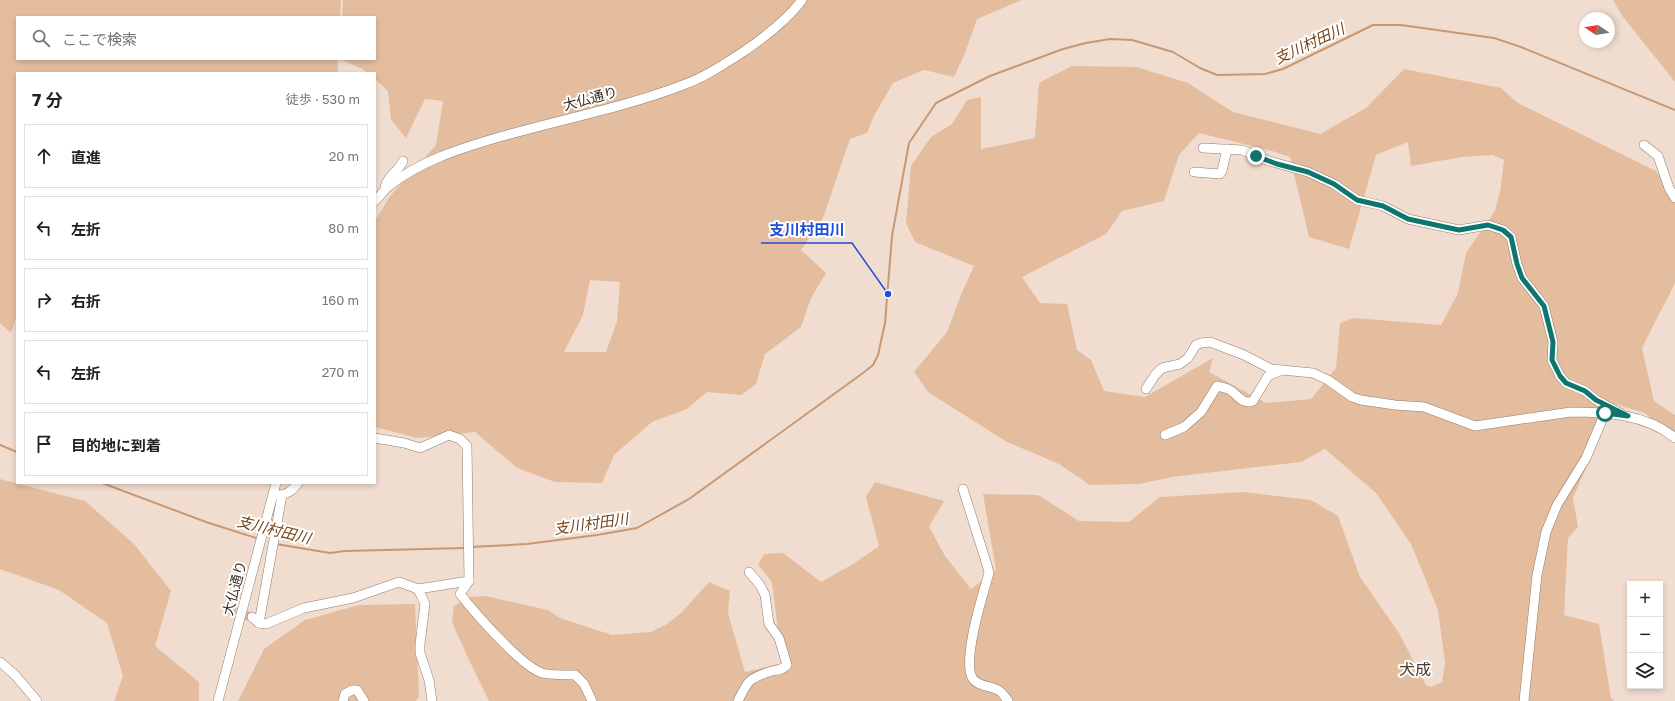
<!DOCTYPE html>
<html lang="ja">
<head>
<meta charset="utf-8">
<style>
  :root { --surface:#fff; --page:#f2f2f2; --text:#222; --muted:#767676; --line:#e0e0e0 }
  body { margin:0; font-family:"Golos Text","Noto Sans JP",sans-serif; background:var(--page); color:var(--text) }
  .controls { position:absolute; right:12px; bottom:12px; display:grid; overflow:hidden; border-radius:0px; box-shadow:0 2px 6px #0003 }
  .controls button { width:36px; height:36px; display:grid; place-items:center; padding:0; border:0; border-bottom:1px solid var(--line); background:var(--surface); color:var(--text); font:20px sans-serif }
  .compass { position:absolute; left:1579px; top:12px; width:36px; height:36px; border-radius:50%; background:var(--surface); box-shadow:0 2px 6px #0003; rotate:282deg }
  .stop { position:absolute; width:12px; height:12px; margin:-9px; border:3px solid #0f766e; border-radius:50%; background:#fff }
  .stop.end { background:#0f766e; border-color:#fff; box-shadow:0 1px 4px #0008 }
  .list { margin:0; padding:0; list-style:none }
  h2 { display:flex; justify-content:space-between; align-items:center; height:52px; margin:0; padding:0 16px; font-size:17px }
  h2 small { font-size:13px; font-weight:400; color:var(--muted) }
  .list li { display:grid; grid-template-columns:26px 1fr auto; gap:12px; align-items:center; box-sizing:border-box; height:64px; margin:0 8px 8px; padding:0 8px; border:1px solid var(--line); border-radius:0px }
  .list b { display:block; font-size:15px; white-space:nowrap }
  .list em { font-size:13px; font-style:normal; color:var(--muted) }
  .icon { flex:none; width:22px; height:22px; fill:none; stroke:currentColor; stroke-width:2; stroke-linecap:round; stroke-linejoin:round }
  .map { position:relative; flex:none; width:1675px; height:701px; overflow:hidden }
  .search { position:absolute; background:var(--surface); box-shadow:0 2px 6px #0003; left:16px; top:16px; width:360px; height:44px; display:flex; align-items:center; gap:10px; box-sizing:border-box; padding:0 14px; border-radius:0px; color:var(--muted); font-size:15px }
  .panel { position:absolute; background:var(--surface); box-shadow:0 2px 6px #0003; left:16px; top:72px; width:360px; height:412px; border-radius:0px }
  .map>svg:first-child { display:block }
</style>
</head>
<body>
<div class="map">
<svg width="1675" height="701" viewBox="0 0 1675 701">
  <rect width="100%" height="100%" fill="#f1ddcf"/>
  <g fill="#e4bd9e" fill-rule="evenodd">
    <path d="M 0,0 L 341,0 L 340,17 L 17,17 L 17,59 L 338,59 L 338,73 L 17,73 L 17,315 L 11,333 L 0,323 Z"/>
    <path d="M 343,0 L 1022,0 L 977,19 L 965,53 L 954,77 L 924,70 L 893,83 L 874,116 L 867,133 L 850,139 L 823,218 L 801,250 L 826,273 L 811,298 L 801,327 L 765,354 L 756,384 L 741,395 L 707,392 L 687,409 L 652,422 L 614,455 L 602,483 L 555,482 L 517,468 L 475,432 L 417,438 L 375,427 L 375,221 L 390,196 L 436,145 L 443,101 L 425,99 L 406,138 L 391,120 L 388,91 L 375,79 L 375,73 L 368,73 L 364,70 L 340,59 L 375,59 L 375,17 L 342,17 ZM 590,280 L 620,282 L 617,321 L 606,352 L 564,352 L 583,315 Z"/>
    <path d="M 1613,0 L 1675,0 L 1675,82 L 1623,17 Z"/>
    <path d="M 1072,66 L 1137,67 L 1188,83 L 1233,112 L 1320,134 L 1366,108 L 1404,69 L 1501,88 L 1518,103 L 1656,171 L 1675,200 L 1675,283 L 1642,348 L 1654,401 L 1675,415 L 1675,440 L 1645,413 L 1614,404 L 1573,498 L 1578,527 L 1568,538 L 1564,615 L 1599,624 L 1611,698 L 1614,701 L 489,701 L 468,658 L 452,622 L 454,606 L 469,597 L 485,596 L 548,610 L 560,618 L 612,635 L 651,632 L 667,624 L 681,613 L 709,582 L 730,591 L 728,613 L 745,672 L 782,663 L 772,582 L 758,565 L 764,554 L 783,553 L 821,582 L 853,564 L 879,546 L 866,497 L 875,482 L 944,501 L 929,527 L 945,556 L 971,589 L 996,570 L 983,494 L 1038,495 L 1079,521 L 1129,522 L 1160,497 L 1243,492 L 1311,500 L 1338,516 L 1360,577 L 1399,633 L 1426,685 L 1431,687 L 1442,682 L 1445,663 L 1438,610 L 1411,544 L 1376,493 L 1325,449 L 1301,462 L 1172,477 L 1139,484 L 1090,485 L 1059,464 L 1007,442 L 928,392 L 914,372 L 947,332 L 963,290 L 974,266 L 915,242 L 906,223 L 911,166 L 931,137 L 952,124 L 967,100 L 981,97 L 981,149 L 1035,138 L 1039,83 ZM 1199,133 L 1272,151 L 1290,157 L 1309,237 L 1349,249 L 1376,155 L 1408,142 L 1411,166 L 1462,157 L 1493,155 L 1504,160 L 1500,192 L 1495,211 L 1466,253 L 1458,293 L 1441,325 L 1354,318 L 1340,323 L 1336,368 L 1311,399 L 1266,403 L 1209,372 L 1213,358 L 1145,397 L 1104,391 L 1091,360 L 1077,350 L 1067,304 L 1040,303 L 1022,277 L 1106,234 L 1122,211 L 1164,201 L 1179,155 Z"/>
    <path d="M 0,479 L 85,501 L 134,544 L 171,591 L 155,646 L 199,682 L 199,701 L 114,701 L 123,676 L 107,623 L 59,590 L 0,569 Z"/>
    <path d="M 415,604 L 419,697 L 416,701 L 238,701 L 264,649 L 305,620 L 359,605 Z"/>
  </g>
  <g fill="none" stroke-linecap="round" stroke-linejoin="round">
    <g stroke="#c99872" stroke-width="2">
      <path d="M 0,445 L 17,452"/>
      <path d="M 102,483 L 206,522 L 259,539"/>
      <path d="M 276,544 L 330,553 L 345,551 L 465,548"/>
      <path d="M 471,547 L 527,544 L 597,535 L 637,528 L 689,499 L 863,373 L 873,365 L 878,355 L 885,323 L 892,236 L 909,143 L 936,103 L 990,76 L 1063,49 L 1086,43 L 1110,39 L 1132,40 L 1173,52 L 1200,68 L 1217,75 L 1265,74 L 1283,69 L 1373,25 L 1401,25 L 1494,38 L 1521,47 L 1675,110"/>
    </g>
    <path stroke="#ccbaae" stroke-width="9" stroke-dasharray="9 4.5" stroke-linecap="butt" d="M 227,610 L 252,617"/>
    <g stroke="#8e7d6f" stroke-width="10">
      <g id="minor">
        <path d="M 1644,145 L 1658,156 L 1669,188 L 1675,198"/>
        <path d="M 1203,148 L 1242,150 L 1266,160 L 1308,172 L 1334,184 L 1357,200 L 1383,206 L 1408,219 L 1459,230 L 1488,225 L 1503,230 L 1511,237 L 1517,264 L 1522,278 L 1544,306 L 1553,342 L 1552,360 L 1560,376 L 1566,383 L 1585,391 L 1596,400 L 1620,413"/>
        <path d="M 1194,172 L 1220,174 L 1222,171 L 1227,149"/>
        <path d="M 385,187 C 387,176 399,171 403,161"/>
        <path d="M 375,201 C 380,196 384,190 389,186 C 420,161 459,149 496,138 C 558,120 623,108 683,85 C 705,77 726,63 746,50 C 766,36 787,20 802,0"/>
        <path d="M 1146,389 L 1155,375 L 1162,368 L 1180,364 L 1188,358 L 1196,345 L 1201,343 L 1210,342 L 1244,355 L 1271,369 L 1313,373 L 1328,380 L 1352,397 L 1361,400 L 1395,405 L 1424,407 L 1475,426 L 1571,412 C 1606,412 1646,414 1675,438"/>
        <path d="M 1165,435 L 1184,427 L 1201,412 L 1217,386 C 1222,387 1226,388 1230,390 C 1238,395 1242,405 1253,401 L 1268,376 L 1282,370"/>
        <path d="M 375,438 L 404,443 L 420,448 L 449,435 L 460,439 L 467,446 L 469,581 L 460,594 C 475,613 521,666 542,673 C 550,675 566,675 575,675 L 584,684 L 592,701"/>
        <path d="M 963,489 L 987,565 L 989,573 C 983,594 961,662 973,679 C 978,686 990,686 998,690 C 1002,692 1005,697 1008,701"/>
        <path d="M 276,495 C 287,495 292,491 298,483"/>
        <path d="M 418,589 L 425,604 L 420,644 L 420,653 L 429,680 L 432,701"/>
        <path d="M 252,617 L 259,623 L 266,624 L 304,608 L 353,598 L 399,582 L 418,589 L 469,581"/>
        <path d="M 259,623 L 282,495"/>
        <path d="M 0,662 L 15,675 L 37,701"/>
        <path d="M 218,701 L 276,483"/>
        <path d="M 343,701 L 345,694 L 352,690 L 357,690 L 364,701"/>
        <path d="M 738,701 C 748,680 749,678 772,671 C 778,670 782,670 787,665 L 779,638 L 769,624 L 765,595 L 760,585 L 749,572"/>
        <path d="M 1524,701 L 1537,575 L 1546,532 L 1557,505 L 1586,458 L 1605,413"/>
      </g>
    </g>
    <use href="#minor" stroke="#fff" stroke-width="9"/>
  </g>
  <g fill="none" stroke-linecap="round" stroke-linejoin="round">
    <path stroke="#0f766e" stroke-width="5" d="M 1256,156 L 1277,164 L 1308,172 L 1334,184 L 1357,200 L 1383,206 L 1408,219 L 1459,230 L 1488,225 L 1503,230 L 1511,237 L 1517,264 L 1522,278 L 1544,306 L 1553,342 L 1552,360 L 1560,376 L 1566,383 L 1585,391 L 1596,400 L 1628,416 L 1605,413"/>
  </g>
  <g text-anchor="middle" dominant-baseline="central" stroke-width="4" stroke-linejoin="round" paint-order="stroke">
    <g font-size="14" fill="#37302a" stroke="#fff">
      <text transform="translate(590 98) rotate(-15)">大仏通り</text>
      <text transform="translate(234 588) rotate(-75)">大仏通り</text>
    </g>
    <g font-size="15" font-style="italic" fill="#754519" stroke="#fff">
      <text transform="translate(1309 43) rotate(-25)">支川村田川</text>
      <text transform="translate(591 523) rotate(-8)">支川村田川</text>
      <text transform="translate(274 529) rotate(14)">支川村田川</text>
    </g>
    <g font-size="16" fill="#4b3b2f" stroke="#fff">
      <text x="1415" y="669">犬成</text>
    </g>
  </g>
  <path fill="none" stroke="#1d4ed8" stroke-width="1.5" d="M888 294L852 243H761"/>
  <circle fill="#1d4ed8" stroke="#fff" stroke-width="1.5" cx="888" cy="294" r="4"/>
  <g font-size="15" text-anchor="middle" font-weight="bold" fill="#1d4ed8" stroke="#fff" stroke-width="4" stroke-linejoin="round" paint-order="stroke">
    <text x="807" y="235">支川村田川</text>
  </g>
</svg>
<div class="controls">
<button>+</button>
<button>−</button>
<button><svg class="icon" aria-label="layers" viewBox="0 0 24 24"><path d="M12 4l9 5-9 5-9-5zM3 14l9 5 9-5"/></svg></button>
</div>
<svg class="compass" viewBox="-18 -18 36 36"><path d="M0-13l5 13h-10z" fill="#e53935"/><path d="M0 13l5-13h-10z" fill="#767676"/></svg>
<div class="stop" style="left:1605px;top:413px"></div>
<div class="stop end" style="left:1256px;top:156px"></div>
<div class="search"><svg class="icon" aria-label="search" viewBox="0 0 24 24"><circle cx="10" cy="10" r="6"/><path d="M15 15l6 6"/></svg>ここで検索</div>
<section class="panel">
<h2>7 分<small>徒歩 · 530 m</small></h2>
<ul class="list">
<li><svg class="icon" aria-label="ahead" viewBox="0 0 24 24"><path d="M12 20V5M6 11l6-6 6 6"/></svg><div><b>直進</b></div><em>20 m</em></li>
<li><svg class="icon" aria-label="left" viewBox="0 0 24 24"><path d="M17 20v-9H6M10 6l-5 5 5 5"/></svg><div><b>左折</b></div><em>80 m</em></li>
<li><svg class="icon" aria-label="right" viewBox="0 0 24 24"><path d="M7 20v-9h11M14 6l5 5-5 5"/></svg><div><b>右折</b></div><em>160 m</em></li>
<li><svg class="icon" aria-label="left" viewBox="0 0 24 24"><path d="M17 20v-9H6M10 6l-5 5 5 5"/></svg><div><b>左折</b></div><em>270 m</em></li>
<li><svg class="icon" aria-label="arrive" viewBox="0 0 24 24"><path d="M6 21V4h12l-3 4 3 4H6"/></svg><div><b>目的地に到着</b></div></li>
</ul>
</section>
</div>
</body>
</html>
